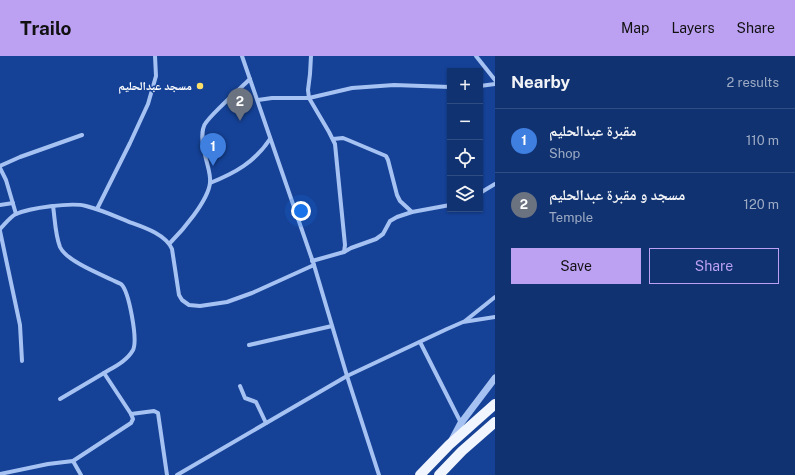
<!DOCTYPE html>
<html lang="en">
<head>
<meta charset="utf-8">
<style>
  :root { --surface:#103271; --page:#1e3e79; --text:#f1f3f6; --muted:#9caac3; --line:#304d84; --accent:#bca0f2 }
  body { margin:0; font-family:"Public Sans","Noto Naskh Arabic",sans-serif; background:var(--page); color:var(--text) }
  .controls { position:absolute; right:12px; top:12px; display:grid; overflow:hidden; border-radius:0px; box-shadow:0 1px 3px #0004 }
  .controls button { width:36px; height:36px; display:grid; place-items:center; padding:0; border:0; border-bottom:1px solid var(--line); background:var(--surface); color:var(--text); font:20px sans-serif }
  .you { position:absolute; left:301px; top:155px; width:14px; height:14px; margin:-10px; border:3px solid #fff; border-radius:50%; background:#1a73e8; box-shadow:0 0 0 6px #1a73e833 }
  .badge { display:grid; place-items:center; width:26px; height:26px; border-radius:50%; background:var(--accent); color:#fff; font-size:13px; font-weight:700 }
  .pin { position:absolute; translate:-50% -33px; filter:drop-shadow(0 1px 2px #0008) }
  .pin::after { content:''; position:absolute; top:21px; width:14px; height:12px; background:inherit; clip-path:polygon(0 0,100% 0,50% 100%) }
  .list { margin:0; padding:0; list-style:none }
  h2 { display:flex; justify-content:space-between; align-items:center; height:52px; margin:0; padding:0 16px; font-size:17px }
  h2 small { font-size:13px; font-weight:400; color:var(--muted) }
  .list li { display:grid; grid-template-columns:26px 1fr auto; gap:12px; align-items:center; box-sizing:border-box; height:64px; padding:0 16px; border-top:1px solid var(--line) }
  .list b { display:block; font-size:15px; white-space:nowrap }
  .list p { margin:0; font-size:13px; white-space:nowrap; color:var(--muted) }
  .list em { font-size:13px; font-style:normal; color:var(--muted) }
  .actions { display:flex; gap:8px; padding:12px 16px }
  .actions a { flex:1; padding:9px 0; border:1px solid var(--accent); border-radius:0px; text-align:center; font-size:14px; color:var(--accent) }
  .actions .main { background:var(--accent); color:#111 }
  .icon { flex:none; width:22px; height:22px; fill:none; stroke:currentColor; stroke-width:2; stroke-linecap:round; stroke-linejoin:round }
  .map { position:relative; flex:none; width:495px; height:419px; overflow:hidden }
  header { display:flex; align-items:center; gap:24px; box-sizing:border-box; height:56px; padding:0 20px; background:var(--accent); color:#111 }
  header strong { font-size:19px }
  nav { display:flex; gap:22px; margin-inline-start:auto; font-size:14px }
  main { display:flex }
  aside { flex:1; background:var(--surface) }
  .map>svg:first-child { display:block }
</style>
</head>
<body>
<header>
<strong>Trailo</strong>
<nav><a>Map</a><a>Layers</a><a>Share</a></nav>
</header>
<main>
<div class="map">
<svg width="495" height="419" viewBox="0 0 495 419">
  <rect width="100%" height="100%" fill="#154297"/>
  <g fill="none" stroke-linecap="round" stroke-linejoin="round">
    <g stroke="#a6c2f2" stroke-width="4">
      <path d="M 242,0 L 314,209 L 347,320 L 379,419"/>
      <path d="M 311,0 L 310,18 L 308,34 L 309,42 L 329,76 L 335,88 L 345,189 L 344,196"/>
      <path d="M 476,0 L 495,24"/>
      <path d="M 480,30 L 495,28"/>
      <path d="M 258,44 L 272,42 L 309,42 L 352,32 L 394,29 L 450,31"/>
      <path d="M 333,83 L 343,82 L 348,84 L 386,100 L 388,104 L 397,139 L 400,145 L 412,156"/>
      <path d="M 0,110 L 20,101 L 82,79"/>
      <path d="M 0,112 L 6,124 L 16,158"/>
      <path d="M 210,127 C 235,117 255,106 270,83"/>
      <path d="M 480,137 L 495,128"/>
      <path d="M 0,149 L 13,147"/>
      <path d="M 53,150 C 55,163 55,178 60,191 C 67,206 105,220 121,228 C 129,235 138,284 133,294 C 127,305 114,311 104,317 L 131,358 L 133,363 L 131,367 L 73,405"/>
      <path d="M 97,153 L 130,87 L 148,48 L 156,20 L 155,0"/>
      <path d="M 0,173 C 5,168 10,161 16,158 C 29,152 72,146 86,150 C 102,154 117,161 132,167 C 146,172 166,179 172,193 L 179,239 L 182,244 L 189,249 L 200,250 L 227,246 L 252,237 L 314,209"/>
      <path d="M 0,175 L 20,269 L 22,305"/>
      <path d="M 170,187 C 182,175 208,145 210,127 C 211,120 208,111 206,103 C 204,94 200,80 204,70 C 206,62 242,31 250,23"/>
      <path d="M 312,205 L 344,196 L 351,192 L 376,183 L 383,178 L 390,165 L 397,161 L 412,156 L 450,149"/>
      <path d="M 465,265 L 495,241"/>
      <path d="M 420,286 L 461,367"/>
      <path d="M 249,289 L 332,270"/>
      <path d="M 240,330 L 245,342 L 256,346 L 266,367"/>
      <path d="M 60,343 L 104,317"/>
      <path d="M 131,358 L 154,355 L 158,357 L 167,419"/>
      <path d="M 0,418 L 48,408 L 73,405 L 81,419"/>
      <path d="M 177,419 L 347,320 L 447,273 L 463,266 L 495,261"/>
    </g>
    <path stroke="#a6c2f2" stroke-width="7" d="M 452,384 L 461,367 L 495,322"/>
    <g stroke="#f1f5ff" stroke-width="10">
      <path d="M 420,419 L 449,389 L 495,348"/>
      <path d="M 439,419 L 462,395 L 495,366"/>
    </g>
  </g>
  <circle fill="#ffe067" stroke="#154297" stroke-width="1.5" cx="200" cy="30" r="4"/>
  <g text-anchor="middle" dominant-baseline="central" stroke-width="3" stroke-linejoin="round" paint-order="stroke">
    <g font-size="12" font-weight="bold" fill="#fff" stroke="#154297" text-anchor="end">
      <text x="192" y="30">مسجد عبدالحليم</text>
    </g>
  </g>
</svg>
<div class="controls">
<button>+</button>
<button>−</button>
<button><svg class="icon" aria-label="locate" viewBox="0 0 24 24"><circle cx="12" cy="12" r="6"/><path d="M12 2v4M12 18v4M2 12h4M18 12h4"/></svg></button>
<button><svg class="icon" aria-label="layers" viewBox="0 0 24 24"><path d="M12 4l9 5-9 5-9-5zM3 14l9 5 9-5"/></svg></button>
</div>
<div class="you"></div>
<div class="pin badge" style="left:213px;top:110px;background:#3f7fe0">1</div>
<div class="pin badge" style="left:240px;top:65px;background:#6b7280">2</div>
</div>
<aside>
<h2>Nearby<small>2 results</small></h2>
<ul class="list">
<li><span class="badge" style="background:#3f7fe0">1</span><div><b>مقبرة عبدالحليم</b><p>Shop</p></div><em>110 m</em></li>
<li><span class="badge" style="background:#6b7280">2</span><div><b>مسجد و مقبرة عبدالحليم</b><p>Temple</p></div><em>120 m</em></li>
</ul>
<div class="actions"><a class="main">Save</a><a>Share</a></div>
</aside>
</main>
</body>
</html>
